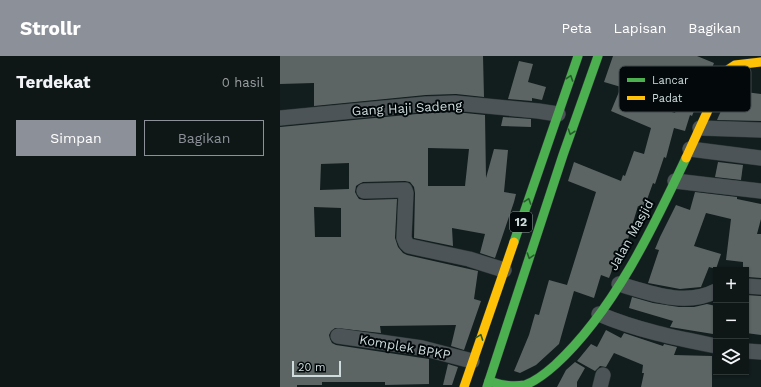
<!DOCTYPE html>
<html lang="id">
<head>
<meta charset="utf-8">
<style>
  :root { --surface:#0e1616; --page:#1c2323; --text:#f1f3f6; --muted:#9b9fa1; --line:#2e3535; --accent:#8c9099 }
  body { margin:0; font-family:"Work Sans",sans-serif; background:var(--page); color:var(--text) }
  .controls { position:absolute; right:12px; bottom:12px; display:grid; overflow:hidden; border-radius:0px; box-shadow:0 1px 3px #0004 }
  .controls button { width:36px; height:36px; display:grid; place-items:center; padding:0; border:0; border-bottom:1px solid var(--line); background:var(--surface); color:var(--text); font:20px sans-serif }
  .scale { position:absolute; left:12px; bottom:10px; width:49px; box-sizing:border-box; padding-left:4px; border:2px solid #cfdcde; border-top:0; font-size:11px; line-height:14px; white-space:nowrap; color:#cfdcde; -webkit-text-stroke:3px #03090a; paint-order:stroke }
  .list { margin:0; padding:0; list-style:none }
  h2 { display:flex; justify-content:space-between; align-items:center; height:52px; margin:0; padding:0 16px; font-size:17px }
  h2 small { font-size:13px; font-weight:400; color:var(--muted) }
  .actions { display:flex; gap:8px; padding:12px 16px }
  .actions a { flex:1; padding:9px 0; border:1px solid var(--accent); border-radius:0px; text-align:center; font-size:14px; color:var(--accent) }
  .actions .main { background:var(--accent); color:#fff }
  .icon { flex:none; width:22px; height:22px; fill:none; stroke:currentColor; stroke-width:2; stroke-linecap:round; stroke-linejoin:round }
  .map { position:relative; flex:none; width:481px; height:331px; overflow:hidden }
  header { display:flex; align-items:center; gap:24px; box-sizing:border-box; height:56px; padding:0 20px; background:var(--accent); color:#fff }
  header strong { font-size:19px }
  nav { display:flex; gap:22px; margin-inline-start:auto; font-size:14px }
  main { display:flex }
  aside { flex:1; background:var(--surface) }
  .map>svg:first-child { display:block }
</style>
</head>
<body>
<header>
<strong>Strollr</strong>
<nav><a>Peta</a><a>Lapisan</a><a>Bagikan</a></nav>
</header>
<main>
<aside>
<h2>Terdekat<small>0 hasil</small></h2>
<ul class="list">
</ul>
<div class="actions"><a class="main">Simpan</a><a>Bagikan</a></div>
</aside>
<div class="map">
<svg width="481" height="331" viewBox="0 0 481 331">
  <rect width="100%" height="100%" fill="#121d1e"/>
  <g fill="#5c6564" fill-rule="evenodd">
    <path d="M 0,0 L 203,0 L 204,41 L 176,38 L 146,39 L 34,50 L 34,27 L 0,28 Z"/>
    <path d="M 333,0 L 417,0 L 434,7 L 412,60 L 410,59 L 405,75 L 394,72 L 386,102 L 384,101 L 375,128 L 373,127 L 364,152 L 358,150 L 345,193 L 339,191 L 331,217 L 329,222 L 321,219 L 314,242 L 294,235 L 279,288 L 256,309 L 240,317 L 234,315 L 249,279 L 255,258 L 259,259 L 269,224 L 287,229 L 316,136 L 288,125 L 294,106 L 341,125 L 343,119 L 345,120 L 354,95 L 364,98 L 371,72 L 331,55 L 341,31 L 324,26 ZM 379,12 L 409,23 L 395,57 L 365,48 Z"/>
    <path d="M 239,5 L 253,8 L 248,26 L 266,31 L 262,44 L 252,42 L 252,45 L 228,43 Z"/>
    <path d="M 450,34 L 481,38 L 481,65 L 437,64 Z"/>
    <path d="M 175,56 L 205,59 L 206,122 L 214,93 L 228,94 L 224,136 L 236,138 L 234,146 L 215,202 L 200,197 L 205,178 L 172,172 L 173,190 L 134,182 L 135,137 L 134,131 L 130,126 L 125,125 L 83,126 L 79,128 L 76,130 L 75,136 L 77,140 L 79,143 L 84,144 L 117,143 L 115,182 L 118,191 L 123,197 L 127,199 L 198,215 L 194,243 L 201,245 L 184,294 L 171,290 L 176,269 L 100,270 L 101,277 L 55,272 L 51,275 L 49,279 L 50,283 L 52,287 L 56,289 L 149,303 L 149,328 L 105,329 L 105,326 L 42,326 L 42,329 L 17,329 L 17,331 L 0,331 L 0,71 L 147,57 ZM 148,92 L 189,93 L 185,130 L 148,130 ZM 69,107 L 69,133 L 40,134 L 41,108 ZM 34,151 L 61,152 L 61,181 L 35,181 Z"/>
    <path d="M 223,61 L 251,63 L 251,71 L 221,70 Z"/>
    <path d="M 438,106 L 463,109 L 461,124 L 435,121 Z"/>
    <path d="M 415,136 L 457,141 L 457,143 L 481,148 L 481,163 L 477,178 L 481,178 L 481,222 L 468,221 L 468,214 L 463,213 L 463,206 L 446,204 L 451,163 L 426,157 L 414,190 L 441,198 L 436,213 L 429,211 L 421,231 L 400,233 L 368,227 L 379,194 L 375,193 L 380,181 L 396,149 L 410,154 Z"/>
    <path d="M 466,239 L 481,240 L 481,279 L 466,277 Z"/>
    <path d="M 352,241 L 373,247 L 399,251 L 414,251 L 427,248 L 436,250 L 433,278 L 390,271 L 393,265 L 349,252 Z"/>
    <path d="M 326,274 L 341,282 L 344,277 L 383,290 L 384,288 L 397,291 L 394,299 L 432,300 L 432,331 L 361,331 L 364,317 L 362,317 L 363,309 L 334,297 L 326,311 L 320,310 L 315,315 L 297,305 L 311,288 L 317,291 Z"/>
    <path d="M 295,306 L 305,312 L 297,326 L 297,331 L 277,331 L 286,314 Z"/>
    <path d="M 168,308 L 178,311 L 172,329 L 163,329 Z"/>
  </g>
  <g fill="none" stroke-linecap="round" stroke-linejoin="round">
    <g stroke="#2d3738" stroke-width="16">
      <g id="street">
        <path d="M 0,62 L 146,48 L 175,47 L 258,55 L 278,58"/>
        <path d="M 420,72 L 481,74"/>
        <path d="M 410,93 L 481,102"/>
        <path d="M 395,125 L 481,135"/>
        <path d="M 84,135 L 125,134 L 126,137 L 124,182 L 126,187 L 129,190 L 189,203 L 224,214"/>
        <path d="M 339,228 C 370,237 405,251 436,235"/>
        <path d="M 466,230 L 481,231"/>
        <path d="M 319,258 C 356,274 396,282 436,290"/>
        <path d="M 58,280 L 142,292 L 192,305"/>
        <path d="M 466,295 L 481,296"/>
        <path d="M 320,331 L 323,319"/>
      </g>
    </g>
    <g stroke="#2d3738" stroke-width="10">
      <g id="fast">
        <path d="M 234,186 L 298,0"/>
        <path d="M 209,325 C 220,329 233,331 245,329 C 256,325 266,317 275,309 C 333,256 373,172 406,102"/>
        <path d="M 207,331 L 283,99 L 318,0"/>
      </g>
    </g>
    <g stroke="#2d3738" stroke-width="10">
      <g id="slow">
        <path d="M 406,102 L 446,15 L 455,9 L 481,6"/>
        <path d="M 184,331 L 234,186"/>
      </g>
    </g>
    <use href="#street" stroke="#4d5457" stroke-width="15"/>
    <use href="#fast" stroke="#4caf50" stroke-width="9"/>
    <use href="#slow" stroke="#ffc107" stroke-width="9"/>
  </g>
  <defs><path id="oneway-chevron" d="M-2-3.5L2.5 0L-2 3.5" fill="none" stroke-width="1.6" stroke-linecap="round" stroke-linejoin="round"/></defs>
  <g stroke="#285c2d">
    <use href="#oneway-chevron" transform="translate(290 22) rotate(-71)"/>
    <use href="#oneway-chevron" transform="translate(291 76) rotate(109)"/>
    <use href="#oneway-chevron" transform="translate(248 145) rotate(-71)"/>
    <use href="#oneway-chevron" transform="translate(250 200) rotate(108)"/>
    <use href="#oneway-chevron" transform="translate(200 281) rotate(-70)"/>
  </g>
  <g text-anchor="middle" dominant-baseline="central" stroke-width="4" stroke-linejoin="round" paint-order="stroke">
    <rect fill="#03090a" stroke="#929d9e" stroke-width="1" x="230" y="156" width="22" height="20" rx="3"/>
    <g font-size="12" font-weight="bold" fill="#cfdcde">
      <text x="241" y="166">12</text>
    </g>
    <g font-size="13" fill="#cfdcde" stroke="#03090a">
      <text transform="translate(127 52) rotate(-3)">Gang Haji Sadeng</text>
      <text transform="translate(351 179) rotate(-61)">Jalan Masjid</text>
      <text transform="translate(125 291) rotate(10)">Komplek BPKP</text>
    </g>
  </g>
  <rect x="339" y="10" width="132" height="46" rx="6" fill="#03090a" stroke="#40484a" stroke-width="1"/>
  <rect x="347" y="22" width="18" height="4" fill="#4caf50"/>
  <rect x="347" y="40" width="18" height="4" fill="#ffc107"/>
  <g font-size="11" fill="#cfdcde">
    <text x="372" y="28">Lancar</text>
    <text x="372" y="46">Padat</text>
  </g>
</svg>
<div class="controls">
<button>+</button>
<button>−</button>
<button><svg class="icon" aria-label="layers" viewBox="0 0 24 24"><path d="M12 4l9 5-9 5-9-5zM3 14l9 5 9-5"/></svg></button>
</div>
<div class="scale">20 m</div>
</div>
</main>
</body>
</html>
